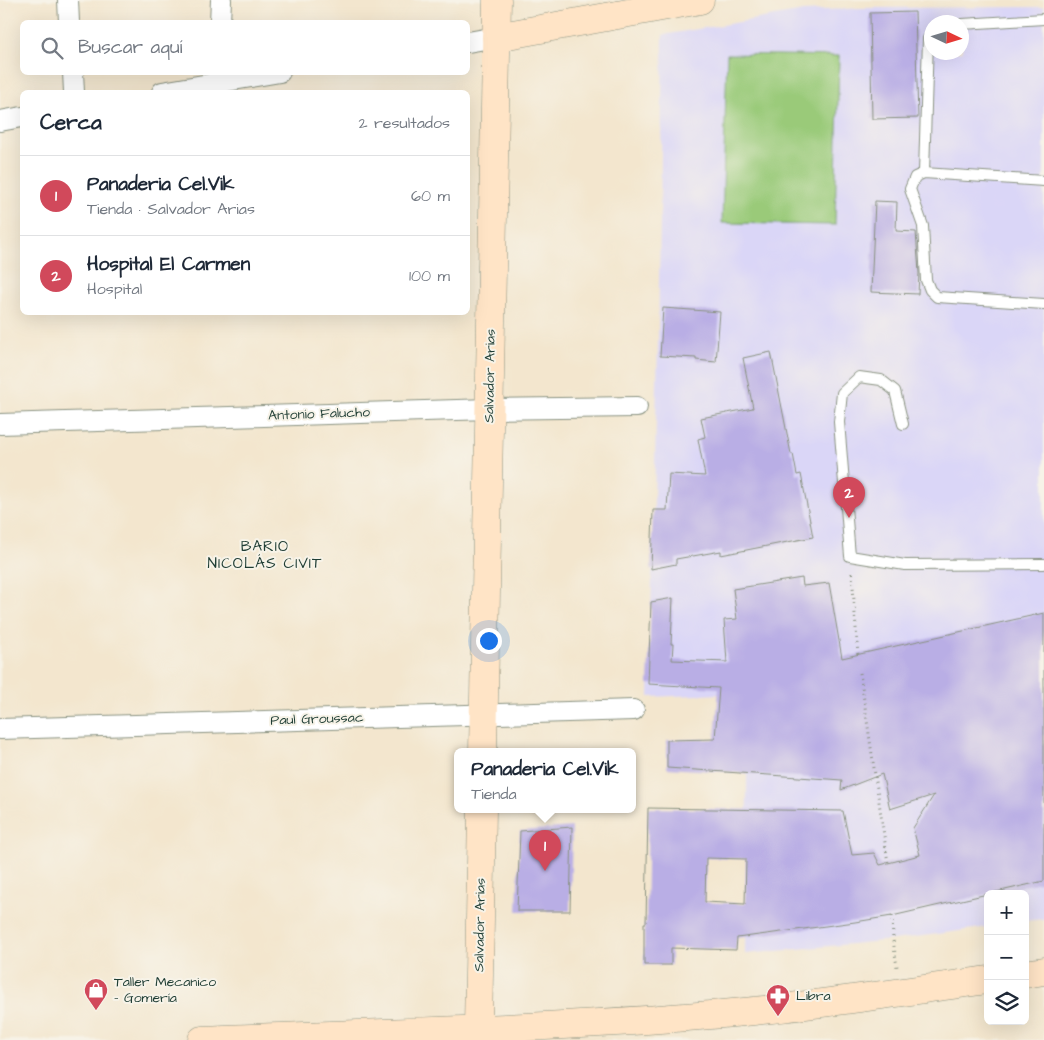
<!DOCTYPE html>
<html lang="es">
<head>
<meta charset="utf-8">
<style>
  :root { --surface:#fff; --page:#f2f2f3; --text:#1f2937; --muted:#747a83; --line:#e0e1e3; --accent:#d1495b }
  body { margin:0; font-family:"Architects Daughter",sans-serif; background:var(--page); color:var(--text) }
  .controls { position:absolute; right:15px; bottom:15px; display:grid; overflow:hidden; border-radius:8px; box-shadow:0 5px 20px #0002 }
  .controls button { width:45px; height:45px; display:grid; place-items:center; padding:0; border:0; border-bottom:1px solid var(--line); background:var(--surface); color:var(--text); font:25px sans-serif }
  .compass { position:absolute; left:924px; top:15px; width:45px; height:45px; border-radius:50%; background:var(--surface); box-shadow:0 5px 20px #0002; rotate:94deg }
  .you { position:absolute; left:488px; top:640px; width:18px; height:18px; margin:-12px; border:4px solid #fff; border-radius:50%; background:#1a73e8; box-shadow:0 0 0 8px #1a73e833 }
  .badge { display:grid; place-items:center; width:32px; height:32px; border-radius:50%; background:var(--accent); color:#fff; font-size:16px; font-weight:700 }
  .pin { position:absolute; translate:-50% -41px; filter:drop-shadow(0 1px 2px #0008) }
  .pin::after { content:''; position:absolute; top:26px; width:18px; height:15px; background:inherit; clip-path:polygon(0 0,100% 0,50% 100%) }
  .popup { position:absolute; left:454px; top:748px; width:182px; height:65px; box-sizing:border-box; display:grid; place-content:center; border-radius:8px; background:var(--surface); filter:drop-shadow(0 1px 4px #0005); font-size:16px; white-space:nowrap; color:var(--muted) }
  .popup b { font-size:19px; color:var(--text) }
  .popup::after { content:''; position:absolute; left:50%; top:100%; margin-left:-10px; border:10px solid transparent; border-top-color:var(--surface) }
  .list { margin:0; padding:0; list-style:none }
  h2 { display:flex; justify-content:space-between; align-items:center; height:65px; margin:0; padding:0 20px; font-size:21px }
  h2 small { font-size:16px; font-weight:400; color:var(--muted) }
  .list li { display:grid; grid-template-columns:32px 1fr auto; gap:15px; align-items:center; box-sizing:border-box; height:80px; padding:0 20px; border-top:1px solid var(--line) }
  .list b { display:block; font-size:19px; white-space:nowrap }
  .list p { margin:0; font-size:16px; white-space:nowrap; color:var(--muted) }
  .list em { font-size:16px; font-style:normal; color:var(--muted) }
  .icon { flex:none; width:28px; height:28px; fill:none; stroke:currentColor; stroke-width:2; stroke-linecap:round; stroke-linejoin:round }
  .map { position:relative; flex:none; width:1044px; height:1040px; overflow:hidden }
  .search { position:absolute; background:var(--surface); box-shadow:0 5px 20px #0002; left:20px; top:20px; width:450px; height:55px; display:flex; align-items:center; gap:12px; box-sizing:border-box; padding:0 18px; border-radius:8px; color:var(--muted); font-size:19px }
  .panel { position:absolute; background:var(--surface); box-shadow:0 5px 20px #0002; left:20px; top:90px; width:450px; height:225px; border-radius:8px }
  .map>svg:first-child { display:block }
</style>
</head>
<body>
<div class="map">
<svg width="1044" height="1040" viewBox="0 0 1044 1040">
  <rect width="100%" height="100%" fill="#f7f3e8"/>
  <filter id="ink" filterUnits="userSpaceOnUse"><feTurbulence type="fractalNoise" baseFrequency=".02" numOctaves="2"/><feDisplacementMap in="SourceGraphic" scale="10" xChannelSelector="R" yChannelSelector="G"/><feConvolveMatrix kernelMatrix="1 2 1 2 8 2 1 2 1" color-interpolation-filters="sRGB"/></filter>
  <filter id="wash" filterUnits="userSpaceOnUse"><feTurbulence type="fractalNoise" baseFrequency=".0096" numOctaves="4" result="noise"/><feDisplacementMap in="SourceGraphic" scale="20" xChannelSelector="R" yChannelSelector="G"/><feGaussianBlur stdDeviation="1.12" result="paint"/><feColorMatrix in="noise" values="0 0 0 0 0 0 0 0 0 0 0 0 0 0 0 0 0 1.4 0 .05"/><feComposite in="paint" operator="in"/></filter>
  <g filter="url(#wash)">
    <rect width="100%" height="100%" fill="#f3e6ce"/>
    <path fill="#dad6f7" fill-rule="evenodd" d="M 1044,7 L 1044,919 L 1025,921 L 1025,894 L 988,894 L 988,927 L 893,940 L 745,954 L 748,693 L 649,697 L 658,342 L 663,35 L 804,11 L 865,8 ZM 932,22 L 962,22 L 962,52 L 932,52 Z"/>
    <path fill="#9aca79" stroke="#5c8456" d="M 727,54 L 839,56 L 835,225 L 722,223 Z"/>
    <g id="blocks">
      <g fill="#b9aee5" fill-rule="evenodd">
        <path d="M 915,12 L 918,118 L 872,119 L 870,13 Z"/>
        <path d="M 875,201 L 897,202 L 896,231 L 916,232 L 919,273 L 918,294 L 871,292 Z"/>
        <path d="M 663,308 L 720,312 L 716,362 L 696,360 L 696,358 L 660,356 Z"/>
        <path d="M 771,352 L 791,454 L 793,454 L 797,475 L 801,474 L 813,537 L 721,555 L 721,551 L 676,559 L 676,564 L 651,569 L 653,510 L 667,510 L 669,474 L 705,476 L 698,439 L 705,437 L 701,418 L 753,408 L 743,358 Z"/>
        <path d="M 802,578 L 803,586 L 829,583 L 842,658 L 1044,613 L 1044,881 L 892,916 L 855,922 L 737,938 L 736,950 L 671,948 L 671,965 L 644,965 L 644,923 L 646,923 L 648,808 L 843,811 L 852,855 L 874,853 L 880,865 L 920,855 L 913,828 L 934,795 L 890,809 L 882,774 L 841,790 L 842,780 L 667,768 L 667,740 L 715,739 L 719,688 L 648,684 L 651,602 L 673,598 L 671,644 L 673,644 L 672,660 L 727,662 L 724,620 L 737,619 L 733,589 ZM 706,858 L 746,859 L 745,904 L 705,902 Z"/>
        <path d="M 572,827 L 570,911 L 517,911 L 520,831 Z"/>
      </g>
    </g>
  </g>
  <g filter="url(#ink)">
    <use href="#blocks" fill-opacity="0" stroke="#899281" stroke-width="1"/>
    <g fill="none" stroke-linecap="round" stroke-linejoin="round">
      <g stroke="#899281" stroke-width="12">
        <g id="lane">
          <path d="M 962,24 L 1044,19"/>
          <path d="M 924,173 L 928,39 L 932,32"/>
          <path d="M 1044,181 L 924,173 L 915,177 L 910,189 L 923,226 L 926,280 L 930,290 L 937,297 L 1044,304"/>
          <path d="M 903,424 L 895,391 L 881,380 L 859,377 L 842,393 L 839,422 L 850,556 L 905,565 L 1044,564"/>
        </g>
      </g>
      <g stroke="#899281" stroke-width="22">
        <g id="street">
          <path d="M 68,0 L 69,22"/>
          <path d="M 220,22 L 221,0"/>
          <path d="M 468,42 L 496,37"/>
          <path d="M 73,72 L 74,92"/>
          <path d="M 162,92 L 280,72"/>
          <path d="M 0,121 L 22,117"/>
          <path d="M 0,424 L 489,409 L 637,407"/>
          <path d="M 0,729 L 634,710"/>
        </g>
      </g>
      <g stroke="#899281" stroke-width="29">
        <g id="secondary">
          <path d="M 496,37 L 700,0"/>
          <path d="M 483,752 L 497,0"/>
          <path d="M 1025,974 L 1044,971"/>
          <path d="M 478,1029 L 482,810"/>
          <path d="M 202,1040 C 383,1032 564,1029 744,1012 C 826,1004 907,991 988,980"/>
        </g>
      </g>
      <g stroke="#899281" stroke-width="3" stroke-dasharray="1 4" stroke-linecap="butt">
        <path d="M 852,573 L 858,655"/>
        <path d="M 860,673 L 888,863"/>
        <path d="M 892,916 L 893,940 L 897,967"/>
      </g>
      <use href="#lane" stroke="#fff" stroke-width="10"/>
      <use href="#street" stroke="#fff" stroke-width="20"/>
      <use href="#secondary" stroke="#ffe4c6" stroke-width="28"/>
    </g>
  </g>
  <defs>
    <g id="shop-pin" transform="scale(1.25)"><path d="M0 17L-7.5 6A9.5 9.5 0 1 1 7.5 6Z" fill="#d1495b" stroke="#f7f3e8"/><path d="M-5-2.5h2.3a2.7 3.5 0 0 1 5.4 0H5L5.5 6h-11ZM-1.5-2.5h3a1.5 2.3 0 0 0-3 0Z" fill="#fff"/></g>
    <g id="pharmacy-pin" transform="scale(1.25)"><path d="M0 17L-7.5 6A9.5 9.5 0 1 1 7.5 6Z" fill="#d1495b" stroke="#f7f3e8"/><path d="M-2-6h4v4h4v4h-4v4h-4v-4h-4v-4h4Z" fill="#fff"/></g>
  </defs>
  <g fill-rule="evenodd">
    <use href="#shop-pin" x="96" y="990"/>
    <use href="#pharmacy-pin" x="778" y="996"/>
  </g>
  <g text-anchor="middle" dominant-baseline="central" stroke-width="4" stroke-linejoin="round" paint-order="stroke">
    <g font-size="14" fill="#1f3d34" stroke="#f7f3e8">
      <text transform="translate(490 376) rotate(-89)">Salvador Arias</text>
      <text transform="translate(319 414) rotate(-2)">Antonio Falucho</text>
      <text transform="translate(317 719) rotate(-2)">Paul Groussac</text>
      <text transform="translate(480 925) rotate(-89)">Salvador Arias</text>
    </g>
    <g font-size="14" fill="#1f3d34" stroke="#f7f3e8" text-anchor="start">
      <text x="114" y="982">Taller Mecanico<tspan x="114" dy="16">- Gomería</tspan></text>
      <text x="796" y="996">Libra</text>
    </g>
    <g font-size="15" letter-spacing="1" fill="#1f3d34" stroke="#f7f3e8">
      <text x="265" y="546">BARIO<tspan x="265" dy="17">NICOLÁS CIVIT</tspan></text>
    </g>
  </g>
</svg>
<div class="controls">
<button>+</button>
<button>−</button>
<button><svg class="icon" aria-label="layers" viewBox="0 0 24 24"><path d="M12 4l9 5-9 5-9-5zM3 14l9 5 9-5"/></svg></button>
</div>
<svg class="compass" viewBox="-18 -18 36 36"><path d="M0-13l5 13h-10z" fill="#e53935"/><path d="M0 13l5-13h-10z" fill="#747a83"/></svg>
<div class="you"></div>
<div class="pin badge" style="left:545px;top:871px">1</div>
<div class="popup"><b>Panaderia Cel.Vik</b>Tienda</div>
<div class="pin badge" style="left:849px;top:518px">2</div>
<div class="search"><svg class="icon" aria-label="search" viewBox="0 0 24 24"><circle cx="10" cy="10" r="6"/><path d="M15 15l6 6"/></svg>Buscar aquí</div>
<section class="panel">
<h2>Cerca<small>2 resultados</small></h2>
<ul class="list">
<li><span class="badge">1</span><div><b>Panaderia Cel.Vik</b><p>Tienda · Salvador Arias</p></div><em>60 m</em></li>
<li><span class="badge">2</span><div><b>Hospital El Carmen</b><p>Hospital</p></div><em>100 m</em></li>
</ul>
</section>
</div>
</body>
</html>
